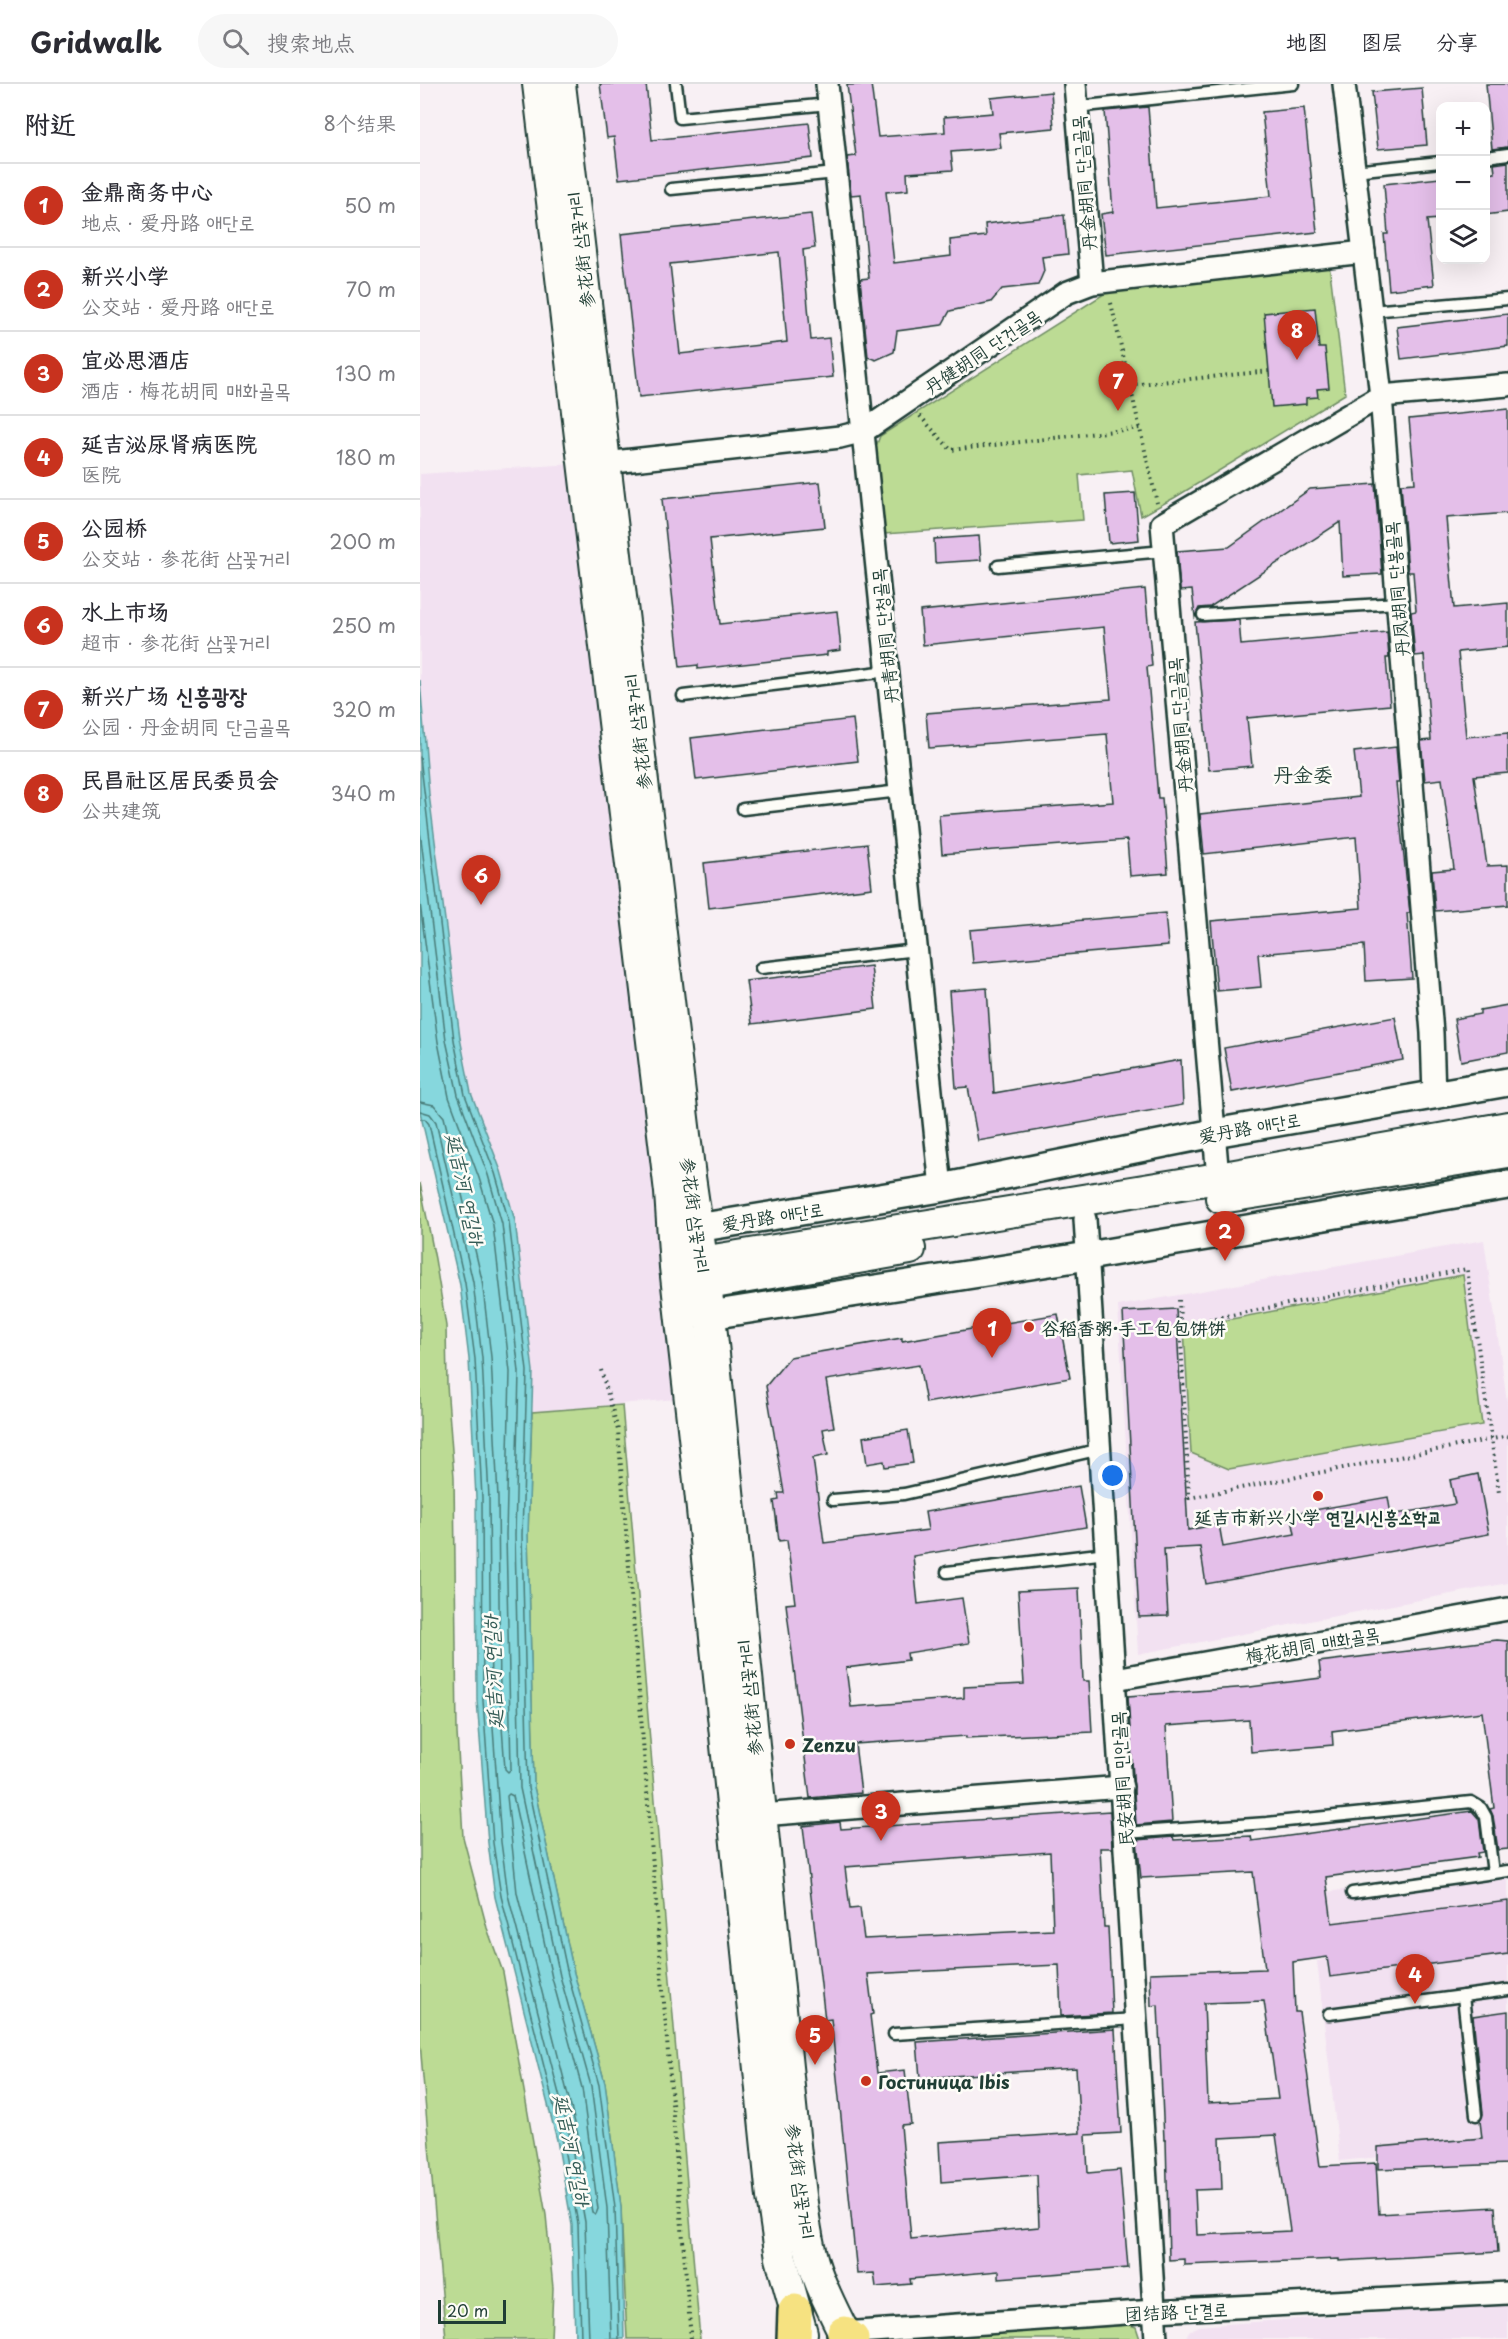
<!DOCTYPE html>
<html lang="zh">
<head>
<meta charset="utf-8">
<style>
  :root { --surface:#fff; --page:#f7f7f7; --text:#2b2b33; --muted:#7c7c81; --line:#e1e1e2; --accent:#c8321e }
  body { margin:0; font-family:"Playpen Sans","LXGW WenKai TC","Poor Story",sans-serif; background:var(--page); color:var(--text) }
  .controls { position:absolute; right:18px; top:18px; display:grid; overflow:hidden; border-radius:12px; box-shadow:0 6px 24px #0002 }
  .controls button { width:54px; height:54px; display:grid; place-items:center; padding:0; border:0; border-bottom:2px solid var(--line); background:var(--surface); color:var(--text); font:30px sans-serif }
  .scale { position:absolute; left:18px; bottom:15px; width:68px; box-sizing:border-box; padding-left:6px; border:3px solid #1f3d34; border-top:0; font-size:16px; line-height:21px; white-space:nowrap; color:#1f3d34; -webkit-text-stroke:4px #fdfcf7; paint-order:stroke }
  .you { position:absolute; left:693px; top:1392px; width:21px; height:21px; margin:-15px; border:4px solid #fff; border-radius:50%; background:#1a73e8; box-shadow:0 0 0 9px #1a73e833 }
  .badge { display:grid; place-items:center; width:39px; height:39px; border-radius:50%; background:var(--accent); color:#fff; font-size:20px; font-weight:700 }
  .pin { position:absolute; translate:-50% -50px; filter:drop-shadow(0 2px 3px #0008) }
  .pin::after { content:''; position:absolute; top:32px; width:21px; height:18px; background:inherit; clip-path:polygon(0 0,100% 0,50% 100%) }
  .list { margin:0; padding:0; list-style:none }
  h2 { display:flex; justify-content:space-between; align-items:center; height:78px; margin:0; padding:0 24px; font-size:26px }
  h2 small { font-size:20px; font-weight:400; color:var(--muted) }
  .list li { display:grid; grid-template-columns:39px 1fr auto; gap:18px; align-items:center; box-sizing:border-box; height:84px; padding:0 24px; border-top:2px solid var(--line) }
  .list b { display:block; font-size:22px; white-space:nowrap }
  .list p { margin:0; font-size:20px; white-space:nowrap; color:var(--muted) }
  .list em { font-size:20px; font-style:normal; color:var(--muted) }
  .icon { flex:none; width:33px; height:33px; fill:none; stroke:currentColor; stroke-width:2; stroke-linecap:round; stroke-linejoin:round }
  .map { position:relative; flex:none; width:1088px; height:2255px; overflow:hidden }
  header { display:flex; align-items:center; gap:36px; box-sizing:border-box; height:84px; padding:0 30px; background:var(--surface); border-bottom:2px solid var(--line) }
  header strong { font-size:28px }
  nav { display:flex; gap:33px; margin-inline-start:auto; font-size:21px }
  .search { width:420px; height:54px; background:var(--page); display:flex; align-items:center; gap:15px; box-sizing:border-box; padding:0 21px; border-radius:33px; color:var(--muted); font-size:22px }
  main { display:flex }
  aside { flex:1; background:var(--surface) }
  .map>svg:first-child { display:block }
</style>
</head>
<body>
<header>
<strong>Gridwalk</strong>
<div class="search"><svg class="icon" aria-label="search" viewBox="0 0 24 24"><circle cx="10" cy="10" r="6"/><path d="M15 15l6 6"/></svg>搜索地点</div>
<nav><a>地图</a><a>图层</a><a>分享</a></nav>
</header>
<main>
<aside>
<h2>附近<small>8个结果</small></h2>
<ul class="list">
<li><span class="badge">1</span><div><b>金鼎商务中心</b><p>地点 · 爱丹路 애단로</p></div><em>50 m</em></li>
<li><span class="badge">2</span><div><b>新兴小学</b><p>公交站 · 爱丹路 애단로</p></div><em>70 m</em></li>
<li><span class="badge">3</span><div><b>宜必思酒店</b><p>酒店 · 梅花胡同 매화골목</p></div><em>130 m</em></li>
<li><span class="badge">4</span><div><b>延吉泌尿肾病医院</b><p>医院</p></div><em>180 m</em></li>
<li><span class="badge">5</span><div><b>公园桥</b><p>公交站 · 参花街 삼꽃거리</p></div><em>200 m</em></li>
<li><span class="badge">6</span><div><b>水上市场</b><p>超市 · 参花街 삼꽃거리</p></div><em>250 m</em></li>
<li><span class="badge">7</span><div><b>新兴广场 신흥광장</b><p>公园 · 丹金胡同 단금골목</p></div><em>320 m</em></li>
<li><span class="badge">8</span><div><b>民昌社区居民委员会</b><p>公共建筑</p></div><em>340 m</em></li>
</ul>
</aside>
<div class="map">
<svg width="1088" height="2255" viewBox="0 0 1088 2255">
  <rect width="100%" height="100%" fill="#f8f0f4"/>
  <filter id="ink" filterUnits="userSpaceOnUse"><feTurbulence type="fractalNoise" baseFrequency=".0167" numOctaves="2"/><feDisplacementMap in="SourceGraphic" scale="12" xChannelSelector="R" yChannelSelector="G"/><feConvolveMatrix kernelMatrix="1 2 1 2 8 2 1 2 1" color-interpolation-filters="sRGB"/></filter>
  <g filter="url(#ink)">
    <g fill="#f2e1f1">
      <path d="M 152,380 L 256,1315 L 112,1328 L 113,1287 L 95,1137 L 81,1087 L 51,1009 L 40,954 L 9,710 L 0,596 L 0,390 Z"/>
      <path d="M 1064,1156 L 1088,1324 L 1088,1499 L 718,1570 L 698,1222 Z"/>
      <path d="M 1088,1783 L 1088,1931 L 1053,1936 L 1067,2062 L 920,2077 L 897,1877 L 915,1874 L 907,1808 Z"/>
      <path d="M 1088,2220 L 1088,2255 L 765,2255 L 769,2247 L 778,2242 Z"/>
    </g>
    <g fill="#bcdb94" stroke="#6e8c64" stroke-width="1.5">
      <path d="M 909,179 L 925,310 L 754,414 L 721,432 L 712,386 L 659,391 L 663,436 L 464,450 L 455,365 L 460,352 L 695,203 Z"/>
      <path d="M 0,1099 L 15,1175 L 26,1242 L 27,1301 L 34,1393 L 37,1649 L 43,1753 L 67,1844 L 83,1888 L 126,2131 L 133,2204 L 131,2255 L 26,2255 L 0,1959 Z"/>
      <path d="M 1043,1191 L 1062,1341 L 809,1385 L 771,1369 L 764,1244 Z"/>
      <path d="M 202,1321 L 280,2255 L 207,2255 L 201,2123 L 185,1999 L 154,1889 L 114,1703 L 108,1451 L 112,1328 Z"/>
      <path d="M 710,2241 L 716,2243 L 720,2255 L 485,2255 Z"/>
    </g>
    <path fill="#86d7dd" stroke="#5d9999" stroke-width="1.5" d="M 0,596 L 9,710 L 40,954 L 51,1009 L 81,1087 L 95,1137 L 113,1287 L 108,1451 L 114,1703 L 154,1889 L 185,1999 L 201,2123 L 204,2255 L 155,2255 L 152,2141 L 137,2056 L 75,1813 L 68,1759 L 57,1616 L 56,1414 L 49,1275 L 40,1201 L 0,1028 Z"/>
    <g fill="none" stroke-linecap="round" stroke-linejoin="round">
      <g stroke="#487b78" stroke-width="1.5">
        <path d="M 0,673 L 34,956 L 45,1011 L 75,1089 L 89,1138 L 107,1287 L 102,1451 L 108,1704 L 148,1891 L 179,2001 L 195,2124 L 199,2255"/>
        <path d="M 0,747 L 26,956 L 38,1011 L 68,1091 L 82,1140 L 99,1288 L 95,1451 L 100,1704 L 140,1892 L 171,2002 L 187,2124 L 191,2255"/>
        <path d="M 0,819 L 18,958 L 29,1013 L 59,1094 L 73,1141 L 90,1288 L 86,1451 L 91,1685 L 88,1688 L 85,1685 L 80,1615 L 78,1414 L 71,1273 L 62,1196 L 24,1033 L 14,1021 L 0,1018"/>
        <path d="M 0,1027 L 10,1030 L 16,1038 L 53,1198 L 62,1274 L 69,1414 L 71,1615 L 81,1758 L 88,1811 L 150,2053 L 165,2138 L 169,2255"/>
        <path d="M 0,1035 L 5,1035 L 9,1040 L 45,1199 L 55,1275 L 62,1414 L 63,1616 L 73,1759 L 81,1812 L 142,2054 L 158,2140 L 161,2255"/>
        <path d="M 89,1710 L 93,1712 L 132,1894 L 162,2004 L 178,2125 L 176,2130 L 172,2128 L 158,2051 L 97,1809 L 87,1712 Z"/>
      </g>
    </g>
    <g fill="#e4bfe9" stroke="#1f3d34" stroke-width="1.5" fill-rule="evenodd">
      <path d="M 180,0 L 226,0 L 232,56 L 389,39 L 393,74 L 199,95 L 194,53 L 187,54 Z"/>
      <path d="M 451,0 L 458,53 L 525,48 L 524,33 L 573,29 L 571,14 L 631,8 L 634,44 L 579,49 L 581,64 L 531,68 L 533,86 L 487,89 L 488,106 L 466,108 L 474,179 L 531,172 L 530,156 L 566,152 L 565,140 L 644,131 L 648,170 L 622,173 L 624,187 L 618,201 L 582,205 L 571,218 L 530,227 L 522,241 L 477,247 L 474,268 L 456,276 L 448,273 L 440,195 L 449,194 L 441,110 L 431,111 L 427,73 L 436,72 L 427,1 Z"/>
      <path d="M 1066,0 L 1088,0 L 1088,63 L 1072,65 Z"/>
      <path d="M 1002,4 L 1007,61 L 958,65 L 952,8 Z"/>
      <path d="M 728,23 L 736,124 L 851,112 L 842,28 L 884,24 L 897,148 L 686,171 L 681,130 L 693,128 L 685,27 Z"/>
      <path d="M 1088,78 L 1088,128 L 1065,131 L 1065,90 L 1075,89 L 1074,80 Z"/>
      <path d="M 1020,94 L 1020,135 L 1007,136 L 1014,201 L 969,206 L 964,150 L 968,150 L 964,100 Z"/>
      <path d="M 391,130 L 395,164 L 383,166 L 391,256 L 409,254 L 413,293 L 219,313 L 201,150 ZM 359,168 L 367,258 L 260,270 L 250,180 Z"/>
      <path d="M 895,224 L 899,264 L 905,264 L 909,304 L 897,305 L 898,313 L 886,314 L 886,320 L 852,323 L 844,229 Z"/>
      <path d="M 1088,230 L 1088,262 L 981,275 L 977,243 Z"/>
      <path d="M 1088,325 L 1088,429 L 1026,434 L 1034,524 L 1088,519 L 1088,563 L 1038,568 L 1046,653 L 1088,649 L 1088,689 L 1054,692 L 1067,782 L 1088,781 L 1088,821 L 1015,827 L 1012,787 L 1034,785 L 1022,695 L 1005,697 L 1001,657 L 1011,656 L 1004,571 L 995,572 L 991,528 L 996,527 L 993,488 L 988,488 L 981,400 L 995,399 L 989,335 Z"/>
      <path d="M 400,398 L 405,443 L 290,455 L 300,540 L 417,527 L 421,566 L 407,568 L 407,571 L 278,585 L 278,581 L 260,583 L 242,415 Z"/>
      <path d="M 955,400 L 962,490 L 923,492 L 920,438 L 790,523 L 779,524 L 775,533 L 772,506 L 760,507 L 757,467 L 809,463 L 890,405 Z"/>
      <path d="M 715,409 L 719,456 L 689,459 L 685,411 Z"/>
      <path d="M 559,452 L 561,476 L 515,479 L 514,455 Z"/>
      <path d="M 725,505 L 732,582 L 727,583 L 738,714 L 742,714 L 748,789 L 710,792 L 707,756 L 522,770 L 519,731 L 693,718 L 687,650 L 509,664 L 506,629 L 691,615 L 684,543 L 503,561 L 500,527 Z"/>
      <path d="M 819,536 L 821,561 L 967,548 L 969,574 L 966,574 L 970,621 L 827,634 L 832,682 L 789,686 L 775,538 Z"/>
      <path d="M 433,635 L 438,677 L 276,696 L 271,654 Z"/>
      <path d="M 976,663 L 979,699 L 976,699 L 990,829 L 987,829 L 992,894 L 946,897 L 944,861 L 838,870 L 841,903 L 797,907 L 791,837 L 941,824 L 936,753 L 784,770 L 780,730 L 939,713 L 934,668 Z"/>
      <path d="M 447,760 L 452,804 L 289,824 L 284,779 Z"/>
      <path d="M 745,829 L 748,862 L 553,879 L 550,846 Z"/>
      <path d="M 451,882 L 456,925 L 332,940 L 326,897 Z"/>
      <path d="M 567,904 L 574,1009 L 761,976 L 763,1021 L 558,1057 L 548,1003 L 536,1004 L 529,907 Z"/>
      <path d="M 1088,921 L 1088,968 L 1041,977 L 1034,935 L 1060,930 L 1060,926 Z"/>
      <path d="M 975,933 L 983,976 L 812,1008 L 804,964 Z"/>
      <path d="M 756,1225 L 768,1446 L 799,1440 L 803,1463 L 875,1450 L 871,1430 L 968,1413 L 971,1431 L 1035,1420 L 1030,1396 L 1058,1390 L 1069,1450 L 786,1500 L 780,1463 L 744,1465 L 748,1532 L 719,1533 L 703,1228 Z"/>
      <path d="M 638,1230 L 650,1294 L 506,1319 L 499,1281 L 406,1296 L 414,1343 L 403,1345 L 408,1371 L 393,1374 L 404,1459 L 508,1446 L 505,1428 L 659,1402 L 666,1443 L 493,1472 L 498,1520 L 542,1514 L 549,1559 L 487,1569 L 488,1576 L 426,1584 L 431,1623 L 544,1614 L 544,1603 L 604,1600 L 598,1507 L 659,1504 L 663,1597 L 669,1597 L 672,1648 L 546,1654 L 546,1652 L 435,1660 L 441,1709 L 390,1714 L 366,1520 L 375,1519 L 367,1456 L 359,1457 L 354,1417 L 359,1416 L 358,1409 L 364,1409 L 346,1302 L 370,1273 L 482,1254 L 482,1257 Z"/>
      <path d="M 488,1346 L 493,1379 L 465,1383 L 464,1377 L 447,1380 L 443,1353 Z"/>
      <path d="M 1077,1556 L 1088,1557 L 1088,1765 L 1078,1766 L 1073,1732 L 1070,1725 L 1074,1724 L 1062,1628 L 912,1647 L 913,1661 L 831,1668 L 829,1636 L 746,1642 L 752,1738 L 716,1741 L 708,1612 L 830,1603 L 901,1594 L 899,1578 Z"/>
      <path d="M 690,1727 L 692,1764 L 680,1764 L 684,1843 L 688,1843 L 692,1929 L 641,1932 L 639,1881 L 448,1890 L 453,1930 L 450,1931 L 457,1989 L 485,1986 L 491,2040 L 481,2041 L 491,2155 L 619,2143 L 617,2091 L 521,2098 L 519,2058 L 660,2049 L 656,1984 L 500,1994 L 497,1958 L 695,1945 L 701,2049 L 666,2051 L 668,2089 L 700,2086 L 708,2184 L 579,2194 L 579,2187 L 490,2195 L 491,2200 L 456,2203 L 454,2189 L 437,2190 L 411,1935 L 405,1936 L 383,1742 L 420,1738 L 421,1745 ZM 630,1768 L 633,1846 L 444,1855 L 440,1824 L 430,1825 L 425,1783 Z"/>
      <path d="M 1052,1727 L 1059,1735 L 1063,1768 L 1057,1769 L 1058,1773 L 906,1793 L 912,1839 L 1088,1817 L 1088,1870 L 910,1893 L 907,1873 L 873,1878 L 875,1928 L 879,1928 L 900,2082 L 956,2079 L 959,2130 L 1075,2123 L 1078,2168 L 919,2177 L 919,2175 L 764,2181 L 764,2175 L 749,2176 L 746,2056 L 744,2056 L 738,1921 L 731,1922 L 730,1889 L 845,1885 L 833,1788 L 721,1794 L 717,1756 L 753,1753 L 754,1756 L 831,1752 L 832,1757 ZM 844,1917 L 858,2015 L 788,2019 L 784,1919 ZM 856,2051 L 870,2147 L 777,2151 L 775,2106 L 802,2105 L 800,2054 Z"/>
      <path d="M 1088,1927 L 1088,2080 L 958,2085 L 958,2063 L 1062,2054 L 1060,2037 L 1063,2030 L 1053,1932 Z"/>
    </g>
    <g fill="none" stroke-linecap="round" stroke-linejoin="round">
      <g stroke="#1f3d34" stroke-width="15">
        <g id="service">
          <path d="M 256,0 L 260,34 L 409,20"/>
          <path d="M 656,23 L 873,0"/>
          <path d="M 1066,73 L 1088,70"/>
          <path d="M 934,87 L 1020,78"/>
          <path d="M 251,105 L 416,89"/>
          <path d="M 951,227 L 1088,215"/>
          <path d="M 578,482 L 744,467"/>
          <path d="M 783,531 L 978,519"/>
          <path d="M 263,612 L 468,587"/>
          <path d="M 323,725 L 480,707"/>
          <path d="M 341,884 L 496,866"/>
          <path d="M 413,1416 L 484,1410 L 681,1365"/>
          <path d="M 527,1488 L 687,1469"/>
          <path d="M 705,1749 L 847,1739 L 1051,1718 L 1061,1724 L 1066,1733 L 1073,1789"/>
          <path d="M 932,1809 L 1088,1787"/>
          <path d="M 1043,1912 L 1056,2031"/>
          <path d="M 909,1930 L 1088,1906"/>
          <path d="M 474,1950 L 716,1935"/>
        </g>
      </g>
      <g stroke="#1f3d34" stroke-width="26">
        <g id="minor">
          <path d="M 407,0 L 521,1104"/>
          <path d="M 655,0 L 672,199"/>
          <path d="M 924,0 L 961,312 L 1012,949 L 1014,1011"/>
          <path d="M 185,379 L 420,353 L 444,347 L 646,209 L 672,199 L 944,168"/>
          <path d="M 798,1094 L 742,440 L 961,312 L 1088,301"/>
          <path d="M 665,1135 L 736,2255"/>
          <path d="M 695,1595 L 1088,1525"/>
          <path d="M 341,1731 L 702,1703"/>
          <path d="M 424,2249 L 734,2227 L 1088,2209"/>
        </g>
      </g>
      <g stroke="#1f3d34" stroke-width="32">
        <g id="tertiary">
          <path d="M 267,1162 L 277,1144 L 521,1104 L 794,1049 L 1088,998"/>
          <path d="M 274,1217 L 290,1231 L 668,1172 L 1088,1101"/>
        </g>
      </g>
      <g stroke="#1f3d34" stroke-width="34">
        <g id="secondary">
          <path d="M 118,0 L 250,1108 L 255,1183 L 280,1406 L 352,2113 L 361,2174 L 382,2249"/>
          <path d="M 140,0 L 270,1093 L 290,1231 L 376,2071 C 381,2106 383,2143 393,2178 C 401,2205 415,2230 427,2255"/>
          <path d="M 801,1114 L 1088,1068"/>
          <path d="M 263,1181 L 798,1094 L 1088,1043"/>
          <path d="M 265,1204 L 490,1165"/>
        </g>
      </g>
      <g stroke="#1f3d34" stroke-width="38">
        <g id="primary">
          <path d="M 424,2249 L 432,2255"/>
          <path d="M 374,2255 L 375,2227"/>
        </g>
      </g>
      <g stroke="#1f3d34" stroke-width="4" stroke-dasharray="1.5 4.5" stroke-linecap="butt">
        <path d="M 691,219 L 737,419"/>
        <path d="M 710,301 L 850,287"/>
        <path d="M 500,332 L 531,366 L 720,344"/>
        <path d="M 759,1216 L 769,1414 L 1088,1352"/>
        <path d="M 760,1241 L 1047,1185 L 1079,1409"/>
        <path d="M 181,1286 L 198,1346 L 271,2255"/>
      </g>
      <use href="#service" stroke="#fdfcf7" stroke-width="10"/>
      <use href="#minor" stroke="#fdfcf7" stroke-width="21"/>
      <use href="#tertiary" stroke="#fdfcf7" stroke-width="27"/>
      <use href="#secondary" stroke="#fdfcf7" stroke-width="30"/>
      <use href="#primary" stroke="#f6e281" stroke-width="33"/>
    </g>
  </g>
  <g fill="#c8321e" stroke="#fdfcf7" stroke-width="2">
    <circle cx="609" cy="1243" r="6"/>
    <circle cx="898" cy="1412" r="6"/>
    <circle cx="370" cy="1660" r="6"/>
    <circle cx="446" cy="1997" r="6"/>
  </g>
  <g text-anchor="middle" dominant-baseline="central" stroke-width="5" stroke-linejoin="round" paint-order="stroke">
    <g font-size="18" fill="#1f3d34" stroke="#fdfcf7">
      <text transform="translate(663 99) rotate(-95)">丹金胡同 단금골목</text>
      <text transform="translate(160 166) rotate(-97)">参花街 삼꽃거리</text>
      <text transform="translate(562 267) rotate(-34)">丹健胡同 단건골목</text>
      <text transform="translate(976 505) rotate(-95)">丹凤胡同 단봉골목</text>
      <text transform="translate(464 552) rotate(-96)">丹青胡同 단청골목</text>
      <text transform="translate(759 641) rotate(-95)">丹金胡同 단금골목</text>
      <text transform="translate(217 648) rotate(-97)">参花街 삼꽃거리</text>
      <text transform="translate(829 1043) rotate(-10)">爱丹路 애단로</text>
      <text transform="translate(276 1131) rotate(82)">参花街 삼꽃거리</text>
      <text transform="translate(352 1132) rotate(-9)">爱丹路 애단로</text>
      <text transform="translate(892 1560) rotate(-10)">梅花胡同 매화골목</text>
      <text transform="translate(329 1614) rotate(-96)">参花街 삼꽃거리</text>
      <text transform="translate(701 1695) rotate(-94)">民安胡同 민안골목</text>
      <text transform="translate(381 2097) rotate(82)">参花街 삼꽃거리</text>
      <text transform="translate(756 2227) rotate(-3)">团结路 단결로</text>
    </g>
    <g font-size="18" font-weight="bold" fill="#1f3d34" stroke="#fdfcf7" text-anchor="start">
      <text x="621" y="1243">谷稻香粥·手工包包饼饼</text>
      <text x="898" y="1432" text-anchor="middle">延吉市新兴小学 연길시신흥소학교</text>
      <text x="382" y="1660">Zenzu</text>
      <text x="458" y="1997">Гостиница Ibis</text>
    </g>
    <g font-size="20" fill="#1f3d34" stroke="#fdfcf7">
      <text x="883" y="690">丹金委</text>
    </g>
    <g font-size="20" font-style="italic" fill="#345c56" stroke="#fdfcf7">
      <text transform="translate(46 1105) rotate(77)">延吉河 연길하</text>
      <text transform="translate(72 1588) rotate(-93)">延吉河 연길하</text>
      <text transform="translate(153 2066) rotate(78)">延吉河 연길하</text>
    </g>
  </g>
</svg>
<div class="controls">
<button>+</button>
<button>−</button>
<button><svg class="icon" aria-label="layers" viewBox="0 0 24 24"><path d="M12 4l9 5-9 5-9-5zM3 14l9 5 9-5"/></svg></button>
</div>
<div class="scale">20 m</div>
<div class="you"></div>
<div class="pin badge" style="left:572px;top:1274px">1</div>
<div class="pin badge" style="left:805px;top:1177px">2</div>
<div class="pin badge" style="left:461px;top:1757px">3</div>
<div class="pin badge" style="left:995px;top:1920px">4</div>
<div class="pin badge" style="left:395px;top:1981px">5</div>
<div class="pin badge" style="left:61px;top:821px">6</div>
<div class="pin badge" style="left:698px;top:327px">7</div>
<div class="pin badge" style="left:877px;top:276px">8</div>
</div>
</main>
</body>
</html>
